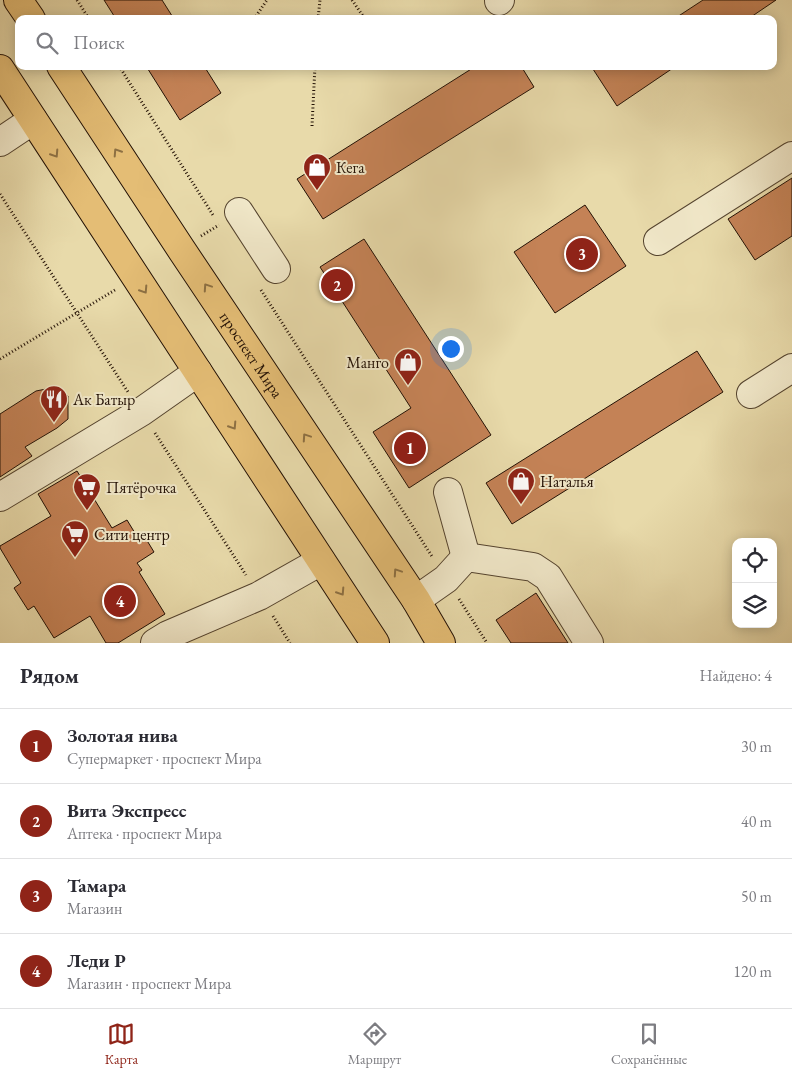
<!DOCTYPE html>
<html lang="ru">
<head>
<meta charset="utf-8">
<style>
  :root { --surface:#fff; --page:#f2f2f3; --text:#2b2b33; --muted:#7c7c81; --line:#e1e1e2; --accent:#8f2418 }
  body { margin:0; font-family:"EB Garamond",serif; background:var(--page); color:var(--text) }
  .controls { position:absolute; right:15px; bottom:15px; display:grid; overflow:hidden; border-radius:10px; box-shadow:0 2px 12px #0003 }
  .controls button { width:45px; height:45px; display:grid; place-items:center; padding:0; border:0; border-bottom:1px solid var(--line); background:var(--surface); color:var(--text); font:25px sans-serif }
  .you { position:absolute; left:450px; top:348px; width:18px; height:18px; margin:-12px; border:4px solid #fff; border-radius:50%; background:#1a73e8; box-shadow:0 0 0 8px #1a73e833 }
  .badge { display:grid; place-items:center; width:32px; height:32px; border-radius:50%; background:var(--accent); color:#fff; font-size:16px; font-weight:700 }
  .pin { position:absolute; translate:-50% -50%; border:2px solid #fff; box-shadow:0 1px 5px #0006 }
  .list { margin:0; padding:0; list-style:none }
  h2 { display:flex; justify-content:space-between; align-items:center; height:65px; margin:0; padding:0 20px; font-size:21px }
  h2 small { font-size:16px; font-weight:400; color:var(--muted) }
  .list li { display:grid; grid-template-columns:32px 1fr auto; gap:15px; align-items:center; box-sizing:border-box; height:75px; padding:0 20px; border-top:1px solid var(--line) }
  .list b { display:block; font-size:19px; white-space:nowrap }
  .list p { margin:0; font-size:16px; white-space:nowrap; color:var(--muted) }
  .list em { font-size:16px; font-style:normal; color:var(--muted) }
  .icon { flex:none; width:28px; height:28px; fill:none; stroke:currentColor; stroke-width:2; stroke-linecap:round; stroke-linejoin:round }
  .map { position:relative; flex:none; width:792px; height:643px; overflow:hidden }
  .search { position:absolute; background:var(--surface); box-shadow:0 2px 12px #0003; left:15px; right:15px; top:15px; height:55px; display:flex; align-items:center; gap:12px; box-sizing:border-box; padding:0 18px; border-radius:10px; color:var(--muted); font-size:19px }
  .sheet { height:365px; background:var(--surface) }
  nav { display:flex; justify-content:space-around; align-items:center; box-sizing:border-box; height:70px; border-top:1px solid var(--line); background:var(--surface); font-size:14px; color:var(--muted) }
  nav a { display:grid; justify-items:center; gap:2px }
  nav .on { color:var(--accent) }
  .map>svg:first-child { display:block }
</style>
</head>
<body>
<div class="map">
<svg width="792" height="643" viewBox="0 0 792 643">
  <rect width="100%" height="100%" fill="#e8daaa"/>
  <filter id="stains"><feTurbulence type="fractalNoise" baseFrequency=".004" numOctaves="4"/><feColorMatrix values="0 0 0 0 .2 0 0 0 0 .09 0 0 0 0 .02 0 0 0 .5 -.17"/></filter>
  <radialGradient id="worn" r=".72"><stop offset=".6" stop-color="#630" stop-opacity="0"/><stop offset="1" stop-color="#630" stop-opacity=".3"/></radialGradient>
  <g fill="#c48256" stroke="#231105">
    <path d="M 104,0 L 162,0 L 174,19 L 116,19 Z"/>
    <path d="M 703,0 L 776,0 L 748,19 L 674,19 Z"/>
    <path d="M 146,66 L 204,66 L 221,93 L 180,120 Z"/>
    <path d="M 476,66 L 521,66 L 534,87 L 323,219 L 297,179 Z"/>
    <path d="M 591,66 L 676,66 L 617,106 Z"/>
    <path d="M 792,178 L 792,236 L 755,260 L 728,219 Z"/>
    <path d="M 585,205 L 626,266 L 555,313 L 514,252 Z"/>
    <path d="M 364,239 L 491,435 L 409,488 L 373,432 L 411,408 L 320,267 Z"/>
    <path d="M 697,351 L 723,392 L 512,524 L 486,483 Z"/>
    <path d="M 51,388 L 68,396 L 68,419 L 57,428 L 25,447 L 32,456 L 0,477 L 0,414 L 36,391 Z"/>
    <path d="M 77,471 L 112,528 L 127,520 L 138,538 L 143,534 L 154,552 L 137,563 L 142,570 L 139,572 L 165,614 L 118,643 L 106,643 L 90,616 L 54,638 L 34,606 L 28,610 L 14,588 L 21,583 L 0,548 L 0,546 L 51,516 L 38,494 Z"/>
    <path d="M 536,593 L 568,643 L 511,643 L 496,620 Z"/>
  </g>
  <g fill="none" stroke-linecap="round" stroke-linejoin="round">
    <g stroke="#54432e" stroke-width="30">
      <g id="minor">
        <path d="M 499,1 L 500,0"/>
        <path d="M 0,142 L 33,120"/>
        <path d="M 239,212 L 276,269"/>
        <path d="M 658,241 L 792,156"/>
        <path d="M 751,394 L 792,368"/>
        <path d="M 448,492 L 466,557"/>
        <path d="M 0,497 L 141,412 L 198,372"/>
        <path d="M 416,600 L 446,579 L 466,557 L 533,567 L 548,577 L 589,643"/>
        <path d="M 155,643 L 168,635 L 259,596 L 321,561"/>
      </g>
    </g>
    <g stroke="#231105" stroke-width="30">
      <g id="major">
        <path d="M 18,0 L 31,19"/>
        <path id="s1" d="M 61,66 L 181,249 L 416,600 L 441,643"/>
        <path d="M 0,69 L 375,643"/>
      </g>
    </g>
    <g stroke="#231105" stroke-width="3" stroke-dasharray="1 2.5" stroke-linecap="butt">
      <path d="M 77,0 L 89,19"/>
      <path d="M 352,0 L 365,19"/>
      <path d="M 254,19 L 267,0"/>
      <path d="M 318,19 L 320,0"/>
      <path d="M 119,66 L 213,215"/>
      <path d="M 398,66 L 399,69"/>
      <path d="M 221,67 L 221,66"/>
      <path d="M 312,126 L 315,66"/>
      <path d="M 0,194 L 128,392"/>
      <path d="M 201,236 L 219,225"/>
      <path d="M 261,290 L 433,558"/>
      <path d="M 0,359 L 115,290"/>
      <path d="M 155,433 L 246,575"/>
      <path d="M 459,599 L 487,643"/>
      <path d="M 273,616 L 290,643"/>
    </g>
    <use href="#minor" stroke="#f0e7c8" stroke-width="28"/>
    <use href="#major" stroke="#e4bd75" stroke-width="28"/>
  </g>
  <defs><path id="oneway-chevron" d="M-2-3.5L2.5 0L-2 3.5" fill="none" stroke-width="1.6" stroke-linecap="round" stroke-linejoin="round" transform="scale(1.25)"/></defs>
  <g stroke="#8d7043">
    <use href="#oneway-chevron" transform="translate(117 152) rotate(-123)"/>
    <use href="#oneway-chevron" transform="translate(55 154) rotate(57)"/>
    <use href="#oneway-chevron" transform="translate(207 287) rotate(-124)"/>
    <use href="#oneway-chevron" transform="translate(144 290) rotate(57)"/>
    <use href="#oneway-chevron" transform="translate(233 426) rotate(57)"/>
    <use href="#oneway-chevron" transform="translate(306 437) rotate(-124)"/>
    <use href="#oneway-chevron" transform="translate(397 572) rotate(-124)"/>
    <use href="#oneway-chevron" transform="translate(341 592) rotate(57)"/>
  </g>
  <defs>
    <g id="shop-pin" transform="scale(1.4375)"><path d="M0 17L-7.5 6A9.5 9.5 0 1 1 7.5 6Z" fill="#8f2418" stroke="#f0e7c8"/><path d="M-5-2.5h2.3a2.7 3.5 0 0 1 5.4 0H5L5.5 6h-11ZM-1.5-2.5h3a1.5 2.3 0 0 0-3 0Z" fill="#fff"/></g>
    <g id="restaurant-pin" transform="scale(1.4375)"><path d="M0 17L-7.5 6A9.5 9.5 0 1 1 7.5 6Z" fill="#8f2418" stroke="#f0e7c8"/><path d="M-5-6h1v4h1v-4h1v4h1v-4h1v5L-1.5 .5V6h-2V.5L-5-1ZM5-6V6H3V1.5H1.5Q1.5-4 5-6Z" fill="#fff"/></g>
    <g id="supermarket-pin" transform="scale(1.4375)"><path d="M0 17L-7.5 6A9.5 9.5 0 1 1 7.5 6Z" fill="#8f2418" stroke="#f0e7c8"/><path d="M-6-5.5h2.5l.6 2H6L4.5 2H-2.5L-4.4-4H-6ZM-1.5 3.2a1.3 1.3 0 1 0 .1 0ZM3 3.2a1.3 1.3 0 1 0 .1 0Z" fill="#fff"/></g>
  </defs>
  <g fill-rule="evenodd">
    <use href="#shop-pin" x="317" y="167"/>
    <use href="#shop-pin" x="408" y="362"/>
    <use href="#restaurant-pin" x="54" y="399"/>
    <use href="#shop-pin" x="521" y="481"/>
    <use href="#supermarket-pin" x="87" y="487"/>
    <use href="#supermarket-pin" x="75" y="534"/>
  </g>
  <g text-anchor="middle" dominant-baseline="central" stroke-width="4" stroke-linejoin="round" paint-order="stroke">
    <g font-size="16" fill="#231105" stroke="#f0e7c8" text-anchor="start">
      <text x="336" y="167">Кега</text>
      <text x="389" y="362" text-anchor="end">Манго</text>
      <text x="73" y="399">Ак Батыр</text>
      <text x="540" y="481">Наталья</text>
      <text x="106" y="487">Пятёрочка</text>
      <text x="94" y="534">Сити центр</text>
    </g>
    <g font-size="16" fill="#231105" stroke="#f0e7c8">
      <text stroke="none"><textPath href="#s1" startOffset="346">проспект Мира</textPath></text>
    </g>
  </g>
  <rect width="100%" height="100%" filter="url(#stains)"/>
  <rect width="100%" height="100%" fill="url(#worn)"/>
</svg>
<div class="controls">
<button><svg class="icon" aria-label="locate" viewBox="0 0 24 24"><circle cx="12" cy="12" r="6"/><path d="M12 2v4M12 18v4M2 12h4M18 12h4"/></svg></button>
<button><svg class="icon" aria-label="layers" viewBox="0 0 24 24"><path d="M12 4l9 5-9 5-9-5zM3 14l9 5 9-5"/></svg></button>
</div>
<div class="you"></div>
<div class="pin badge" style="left:410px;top:448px">1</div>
<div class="pin badge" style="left:337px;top:285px">2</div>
<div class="pin badge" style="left:582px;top:254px">3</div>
<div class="pin badge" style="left:120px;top:601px">4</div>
<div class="search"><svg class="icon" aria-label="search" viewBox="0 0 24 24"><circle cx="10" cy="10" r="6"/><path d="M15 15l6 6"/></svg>Поиск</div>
</div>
<section class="sheet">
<h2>Рядом<small>Найдено: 4</small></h2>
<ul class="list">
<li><span class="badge">1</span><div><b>Золотая нива</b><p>Супермаркет · проспект Мира</p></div><em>30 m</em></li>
<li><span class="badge">2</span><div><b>Вита Экспресс</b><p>Аптека · проспект Мира</p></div><em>40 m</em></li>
<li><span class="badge">3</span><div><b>Тамара</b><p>Магазин</p></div><em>50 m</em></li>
<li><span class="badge">4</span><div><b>Леди Р</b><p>Магазин · проспект Мира</p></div><em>120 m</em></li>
</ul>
</section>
<nav>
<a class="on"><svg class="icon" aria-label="map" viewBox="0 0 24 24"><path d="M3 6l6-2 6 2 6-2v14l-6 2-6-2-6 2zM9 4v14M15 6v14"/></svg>Карта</a>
<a><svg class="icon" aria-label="directions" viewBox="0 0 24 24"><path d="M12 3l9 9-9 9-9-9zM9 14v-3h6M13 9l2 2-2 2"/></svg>Маршрут</a>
<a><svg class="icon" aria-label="saved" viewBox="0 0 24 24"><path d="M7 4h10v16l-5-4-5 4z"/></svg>Сохранённые</a>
</nav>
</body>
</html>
